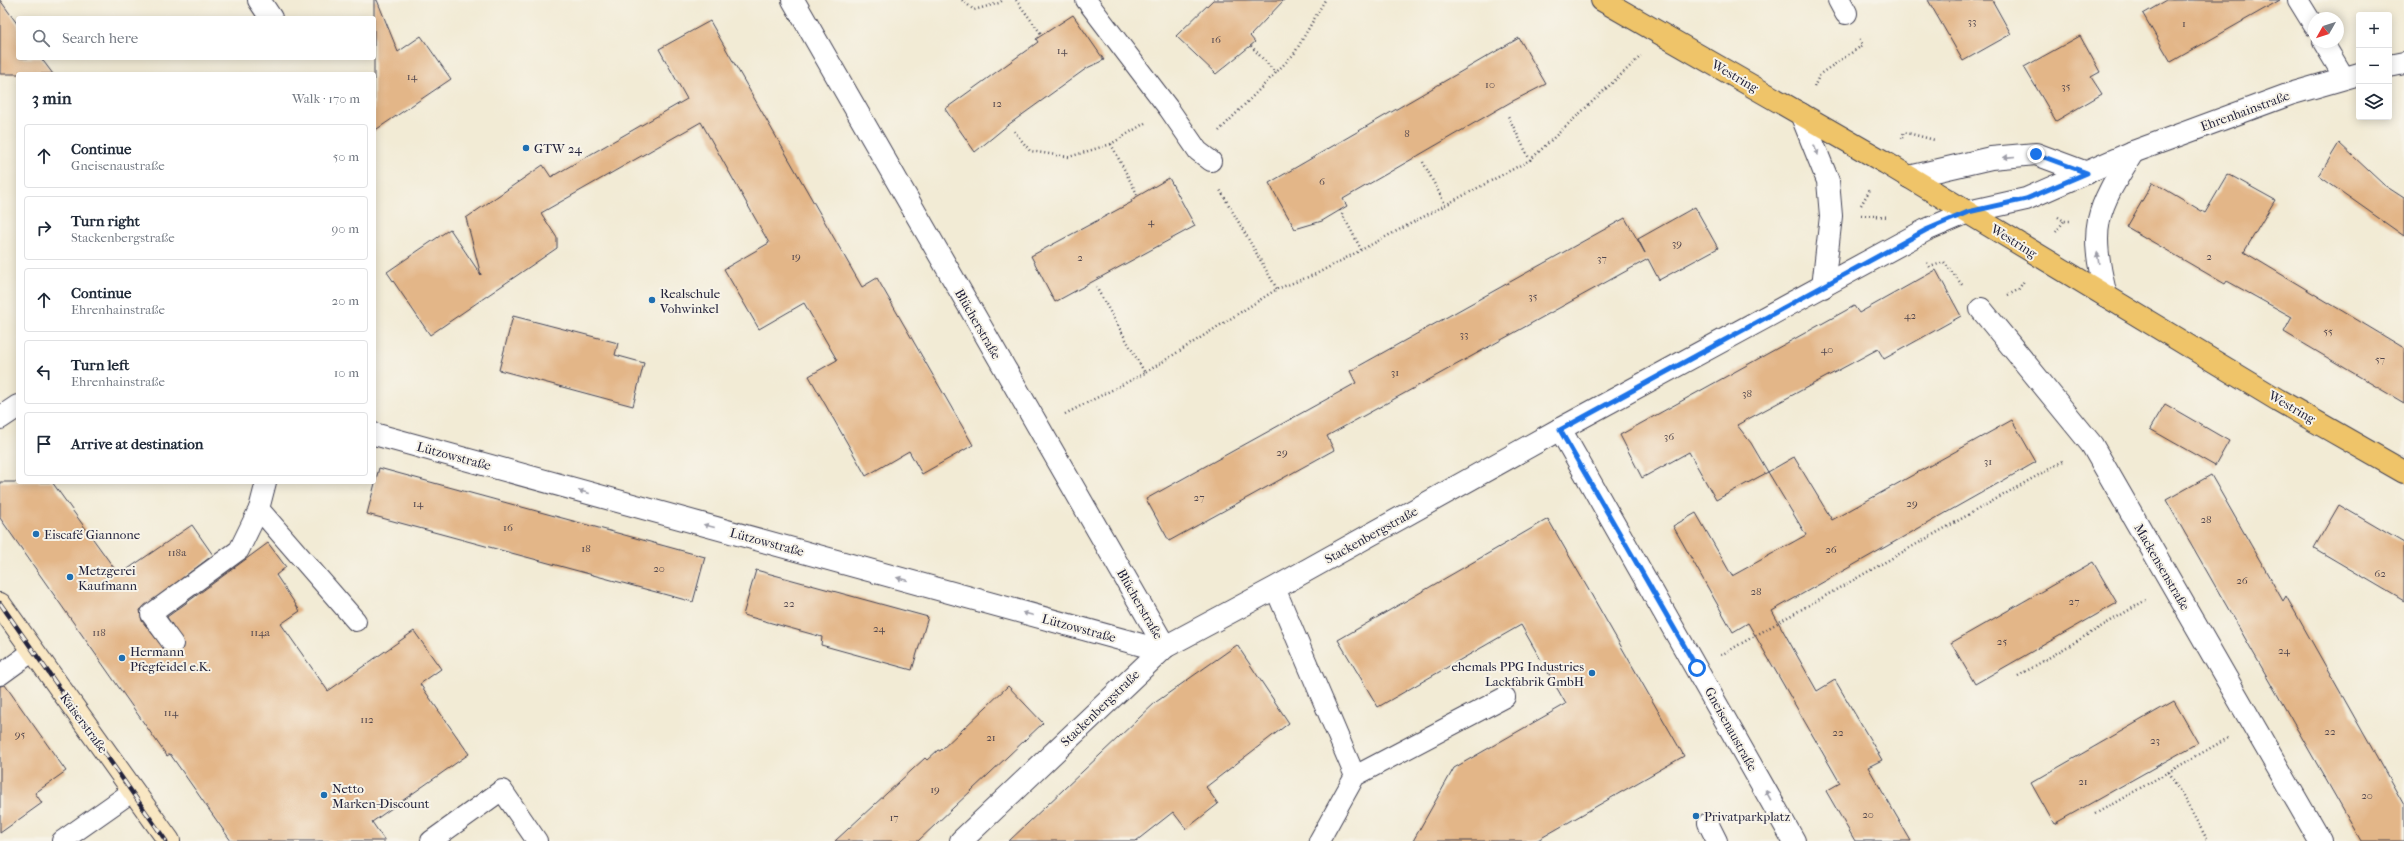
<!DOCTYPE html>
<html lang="en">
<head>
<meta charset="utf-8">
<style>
  :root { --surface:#fff; --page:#f2f2f3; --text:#1f2937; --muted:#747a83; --line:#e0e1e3 }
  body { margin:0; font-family:"IM FELL French Canon",serif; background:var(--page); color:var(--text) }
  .controls { position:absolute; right:12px; top:12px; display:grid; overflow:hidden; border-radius:4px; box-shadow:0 2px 10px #0003 }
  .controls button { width:36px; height:36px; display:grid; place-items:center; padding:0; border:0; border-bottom:1px solid var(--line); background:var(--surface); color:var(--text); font:20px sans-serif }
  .compass { position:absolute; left:2308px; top:12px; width:36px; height:36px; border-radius:50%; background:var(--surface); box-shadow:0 2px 10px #0003; rotate:231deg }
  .stop { position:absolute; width:12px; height:12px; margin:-9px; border:3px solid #1a73e8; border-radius:50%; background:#fff }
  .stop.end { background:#1a73e8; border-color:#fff; box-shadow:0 1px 4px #0008 }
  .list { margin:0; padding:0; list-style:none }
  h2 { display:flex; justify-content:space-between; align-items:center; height:52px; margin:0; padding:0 16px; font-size:17px }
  h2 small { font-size:13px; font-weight:400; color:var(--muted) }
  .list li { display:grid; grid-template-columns:26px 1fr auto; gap:12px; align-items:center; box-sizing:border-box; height:64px; margin:0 8px 8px; padding:0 8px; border:1px solid var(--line); border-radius:4px }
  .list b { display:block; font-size:15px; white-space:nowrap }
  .list p { margin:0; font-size:13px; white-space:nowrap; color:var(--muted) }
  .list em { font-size:13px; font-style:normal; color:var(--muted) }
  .icon { flex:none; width:22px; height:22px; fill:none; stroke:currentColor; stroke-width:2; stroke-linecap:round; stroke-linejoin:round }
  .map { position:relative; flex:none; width:2404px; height:841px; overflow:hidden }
  .search { position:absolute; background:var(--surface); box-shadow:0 2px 10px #0003; left:16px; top:16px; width:360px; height:44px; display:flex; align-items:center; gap:10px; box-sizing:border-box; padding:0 14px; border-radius:4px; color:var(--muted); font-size:15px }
  .panel { position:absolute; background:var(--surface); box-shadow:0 2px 10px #0003; left:16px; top:72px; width:360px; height:412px; border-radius:4px }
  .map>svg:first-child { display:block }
</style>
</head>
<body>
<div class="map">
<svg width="2404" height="841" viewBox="0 0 2404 841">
  <rect width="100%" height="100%" fill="#f7f3e8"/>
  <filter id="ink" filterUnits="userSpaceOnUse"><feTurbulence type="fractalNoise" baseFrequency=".025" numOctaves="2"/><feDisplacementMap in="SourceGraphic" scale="8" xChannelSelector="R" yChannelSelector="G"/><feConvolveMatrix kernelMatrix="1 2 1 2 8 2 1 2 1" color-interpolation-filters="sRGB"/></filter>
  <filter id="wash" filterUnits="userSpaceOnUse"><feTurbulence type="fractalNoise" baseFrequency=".012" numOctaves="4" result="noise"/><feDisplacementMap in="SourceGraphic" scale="16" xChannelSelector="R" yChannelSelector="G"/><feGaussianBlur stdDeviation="0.9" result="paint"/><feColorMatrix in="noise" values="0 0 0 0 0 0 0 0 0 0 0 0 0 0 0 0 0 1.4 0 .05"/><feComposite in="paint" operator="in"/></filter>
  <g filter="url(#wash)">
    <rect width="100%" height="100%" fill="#f2ebd5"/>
    <g id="blocks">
      <g fill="#e3b688">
        <path d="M 0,0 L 18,25 L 18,58 L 41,58 L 53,74 L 0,74 Z"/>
        <path d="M 374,0 L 377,0 L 398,52 L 421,36 L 451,79 L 374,131 Z"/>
        <path d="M 1213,0 L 1284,0 L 1250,36 L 1255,42 L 1216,74 L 1176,36 Z"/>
        <path d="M 1928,0 L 1992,0 L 2011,34 L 1963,61 Z"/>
        <path d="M 2167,0 L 2280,0 L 2171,62 L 2143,14 Z"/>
        <path d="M 1073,15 L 1104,60 L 1087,68 L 1008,125 L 975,152 L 945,109 L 1038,42 L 1036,39 Z"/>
        <path d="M 710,21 L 862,287 L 877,278 L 973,445 L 922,474 L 909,451 L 866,476 L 809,376 L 837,360 L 804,303 L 759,329 L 724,269 L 769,243 L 701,122 L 541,213 L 557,238 L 557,248 L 430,335 L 387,272 L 450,229 L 481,275 L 466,218 L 543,165 L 551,177 L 687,99 L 659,49 Z"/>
        <path d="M 2080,36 L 2100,72 L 2091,77 L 2102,94 L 2056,121 L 2024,67 Z"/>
        <path d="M 1519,38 L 1546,84 L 1509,103 L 1343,199 L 1347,206 L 1322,221 L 1295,229 L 1269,183 Z"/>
        <path d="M 2339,143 L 2384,185 L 2404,198 L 2404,236 L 2319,176 Z"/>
        <path d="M 2228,174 L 2275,200 L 2244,252 L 2404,348 L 2404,403 L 2284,332 L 2292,317 L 2227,281 L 2225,284 L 2127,227 L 2153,182 L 2205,213 Z"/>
        <path d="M 1169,178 L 1195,226 L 1055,302 L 1031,256 L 1132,202 L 1131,200 Z"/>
        <path d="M 1695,207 L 1718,248 L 1659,280 L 1648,259 L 1327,436 L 1334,450 L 1169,541 L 1146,499 L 1356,383 L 1350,371 L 1625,218 L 1645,253 L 1638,239 Z"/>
        <path d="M 1936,270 L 1961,316 L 1884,359 L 1878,349 L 1737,425 L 1751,443 L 1768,472 L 1716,500 L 1689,452 L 1642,478 L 1620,435 L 1854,306 L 1859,313 Z"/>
        <path d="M 513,316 L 618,343 L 615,355 L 644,363 L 633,406 L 499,370 Z"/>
        <path d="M 2165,404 L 2229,441 L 2215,466 L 2150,429 Z"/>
        <path d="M 2012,420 L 2036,462 L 1772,611 L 1817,691 L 1835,680 L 1882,760 L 1868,767 L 1911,841 L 1855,841 L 1826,791 L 1840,783 L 1748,623 L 1733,632 L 1673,526 L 1696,513 L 1732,576 L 1806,535 L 1768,472 L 1794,457 L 1832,520 Z"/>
        <path d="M 379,468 L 705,557 L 693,602 L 367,514 Z"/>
        <path d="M 2211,475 L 2283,601 L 2286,596 L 2404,805 L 2404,841 L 2361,841 L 2166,500 Z"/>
        <path d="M 0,482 L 52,482 L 119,575 L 192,525 L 213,555 L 140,610 L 142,621 L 169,655 L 179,653 L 184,643 L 167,617 L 268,543 L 286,567 L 276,575 L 300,611 L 281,624 L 328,691 L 414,631 L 441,669 L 420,684 L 469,754 L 372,822 L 385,841 L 231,841 L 170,754 L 167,756 L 0,518 Z"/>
        <path d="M 2339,505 L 2404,543 L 2404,601 L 2314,548 Z"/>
        <path d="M 1548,519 L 1684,756 L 1536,841 L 1413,841 L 1454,768 L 1566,704 L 1521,625 L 1378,707 L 1338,640 Z"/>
        <path d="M 2093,562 L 2117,603 L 1975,684 L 1951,643 Z"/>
        <path d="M 756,570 L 928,617 L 912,670 L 821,645 L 822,637 L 743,615 Z"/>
        <path d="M 1237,645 L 1289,723 L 1206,787 L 1218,804 L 1186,829 L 1173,812 L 1136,841 L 1009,841 L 1156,702 Z"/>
        <path d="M 5,685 L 66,771 L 35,793 L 42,803 L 0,833 L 0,686 Z"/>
        <path d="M 1008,686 L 1043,723 L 918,841 L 835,841 L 925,758 L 927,760 L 938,750 L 940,751 Z"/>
        <path d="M 2174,701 L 2198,743 L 2054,824 L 2031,783 Z"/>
      </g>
    </g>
  </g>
  <g filter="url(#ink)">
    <use href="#blocks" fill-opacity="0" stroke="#414052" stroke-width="1"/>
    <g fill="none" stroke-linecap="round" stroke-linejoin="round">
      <g stroke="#414052" stroke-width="22">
        <g id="lane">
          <path d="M 1086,0 L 1169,109 L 1198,151 L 1211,161"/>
          <path d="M 2298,0 L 2314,26"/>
          <path d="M 2323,42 L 2344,77"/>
          <path d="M 266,482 L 259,509 L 356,621"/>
          <path d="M 1275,588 L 1355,776"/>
          <path d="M 173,644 L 151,614 L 239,550 L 259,509"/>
          <path d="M 0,675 L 33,651"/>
          <path d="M 1708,823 L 1717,841"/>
          <path d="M 62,841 L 133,791"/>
          <path d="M 431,841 L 502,790 L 537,841"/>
          <path d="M 1319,841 L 1355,776 L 1505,697"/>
        </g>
      </g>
      <g stroke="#414052" stroke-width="24">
        <g id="street">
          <path d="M 259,0 L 271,18"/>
          <path d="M 793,0 L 1165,647"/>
          <path d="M 1839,0 L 1846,13"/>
          <path d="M 2389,66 L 2404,63"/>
          <path d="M 1801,114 L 1828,181 L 1831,216 L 1823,287"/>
          <path d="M 1909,177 L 1991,158 L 2036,154 L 2087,173"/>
          <path d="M 2106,296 C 2089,226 2095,212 2133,152"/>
          <path d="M 1981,309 L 2092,445 L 2320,841"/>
          <path d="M 0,418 L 18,406"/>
          <path d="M 1560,429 L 1794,841"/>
          <path d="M 374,434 L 1160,650"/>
          <path d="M 961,841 L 1165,647 L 1275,588 L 1560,429 L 1926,230 L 1968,212 L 2026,199 L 2133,152 L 2290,94 L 2359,74"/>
        </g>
      </g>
      <g stroke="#414052" stroke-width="24">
        <path id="secondary" d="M 0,604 L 169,841"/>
      </g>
      <g stroke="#414052" stroke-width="24">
        <path id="primary" d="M 1602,0 L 1886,163 L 2278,400 L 2404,472"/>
      </g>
      <g stroke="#414052" stroke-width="2.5" stroke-dasharray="1 3" stroke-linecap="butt">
        <path d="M 962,0 L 974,10 L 999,3 L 1003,0"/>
        <path d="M 1016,0 L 1042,35"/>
        <path d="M 1251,46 L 1276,73"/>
        <path d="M 1814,87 L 1820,74 L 1863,45 L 1859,38"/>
        <path d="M 1014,131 L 1030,151 L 1069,157 L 1111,144 L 1145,123"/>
        <path d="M 1219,131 L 1294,54 L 1325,0"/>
        <path d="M 1902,138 L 1904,132 L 1935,140"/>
        <path d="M 1111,144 L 1138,196"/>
        <path d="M 1530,160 L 1641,56"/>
        <path d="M 1423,162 L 1445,204"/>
        <path d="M 1861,205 L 1871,188"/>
        <path d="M 1340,210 L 1361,249"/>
        <path d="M 1861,215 L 1888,217"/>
        <path d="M 2058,217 L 2064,221 L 2070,221"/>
        <path d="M 2056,232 L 2064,221"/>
        <path d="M 1927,263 L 1930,267 L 1944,262 L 1963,286"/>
        <path d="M 1096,287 L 1145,373 L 1277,289 L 1219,188"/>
        <path d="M 1277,289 L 1316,274 L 1530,160 L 1507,114"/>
        <path d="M 2008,295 L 2018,290 L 2024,281"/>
        <path d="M 1065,414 L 1145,373"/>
        <path d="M 1721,655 L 2065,460"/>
        <path d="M 2018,676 L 2146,600"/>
        <path d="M 2169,772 L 2208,841"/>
        <path d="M 2095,814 L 2228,738"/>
      </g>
      <use href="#lane" stroke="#fff" stroke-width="20"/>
      <use href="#street" stroke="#fff" stroke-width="22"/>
      <use href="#secondary" stroke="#f9e7c3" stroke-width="22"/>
      <use href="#primary" stroke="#efc469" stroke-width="22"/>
      <g stroke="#22223b" stroke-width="4.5">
        <path id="rail" d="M 0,603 L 166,841"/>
      </g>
      <use href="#rail" stroke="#f7f3e8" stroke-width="3" stroke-dasharray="9" stroke-linecap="butt"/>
    </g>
    <defs><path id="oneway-solid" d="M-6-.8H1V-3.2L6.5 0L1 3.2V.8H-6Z"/></defs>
    <g fill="#9c9ca7">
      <use href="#oneway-solid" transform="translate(1816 150) rotate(68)"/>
      <use href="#oneway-solid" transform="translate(2009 157) rotate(175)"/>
      <use href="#oneway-solid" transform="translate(2098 258) rotate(-98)"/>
      <use href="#oneway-solid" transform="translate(584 492) rotate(-165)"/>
      <use href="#oneway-solid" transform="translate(709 526) rotate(-165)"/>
      <use href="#oneway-solid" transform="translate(902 579) rotate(-165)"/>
      <use href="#oneway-solid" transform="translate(1028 614) rotate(-165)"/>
      <use href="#oneway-solid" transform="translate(1768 795) rotate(-119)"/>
    </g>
  </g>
  <g fill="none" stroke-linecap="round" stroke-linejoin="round" filter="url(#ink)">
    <path stroke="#1a73e8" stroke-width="5" d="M 1697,668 L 1560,430 L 1926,230 L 1968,212 L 2026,199 L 2087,173 L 2036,154"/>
  </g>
  <g fill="#1f6fb2" stroke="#f7f3e8" stroke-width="1.5">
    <circle cx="526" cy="148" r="4"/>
    <circle cx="652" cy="300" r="4"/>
    <circle cx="36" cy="534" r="4"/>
    <circle cx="70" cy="577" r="4"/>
    <circle cx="122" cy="658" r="4"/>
    <circle cx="1592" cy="673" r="4"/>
    <circle cx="324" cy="795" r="4"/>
    <circle cx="1696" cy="816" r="4"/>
  </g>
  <g text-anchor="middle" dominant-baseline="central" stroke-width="4" stroke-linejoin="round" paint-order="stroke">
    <g font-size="11" fill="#52474e">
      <text x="1972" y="21">33</text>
      <text x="2184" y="23">1</text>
      <text x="1216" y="39">16</text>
      <text x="1062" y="50">14</text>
      <text x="412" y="76">14</text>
      <text x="1490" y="84">10</text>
      <text x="2066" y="86">35</text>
      <text x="997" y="103">12</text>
      <text x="1407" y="133">8</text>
      <text x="1322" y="181">6</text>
      <text x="1151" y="221">4</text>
      <text x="1677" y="243">39</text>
      <text x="796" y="256">19</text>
      <text x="2209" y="256">2</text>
      <text x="1080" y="257">2</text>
      <text x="1602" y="258">37</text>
      <text x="1533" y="296">35</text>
      <text x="1910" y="315">42</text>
      <text x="2328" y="331">55</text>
      <text x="1464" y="334">33</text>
      <text x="1827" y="349">40</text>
      <text x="2380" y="359">57</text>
      <text x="1395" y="372">31</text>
      <text x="1747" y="393">38</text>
      <text x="1669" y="436">36</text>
      <text x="1282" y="452">29</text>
      <text x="1988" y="461">31</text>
      <text x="1199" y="497">27</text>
      <text x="418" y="503">14</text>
      <text x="1912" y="503">29</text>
      <text x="2206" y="519">28</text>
      <text x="508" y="527">16</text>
      <text x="586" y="548">18</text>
      <text x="1831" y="549">26</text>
      <text x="177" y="552">118a</text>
      <text x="659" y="568">20</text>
      <text x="2380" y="573">62</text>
      <text x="2242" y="580">26</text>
      <text x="1756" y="591">28</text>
      <text x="2074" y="601">27</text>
      <text x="789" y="603">22</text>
      <text x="879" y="628">24</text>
      <text x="99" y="632">118</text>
      <text x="260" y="632">114a</text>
      <text x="2002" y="641">25</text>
      <text x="2284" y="650">24</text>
      <text x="171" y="712">114</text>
      <text x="367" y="719">112</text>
      <text x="2330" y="731">22</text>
      <text x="1838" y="732">22</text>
      <text x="20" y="734">95</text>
      <text x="991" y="737">21</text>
      <text x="2155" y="740">23</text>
      <text x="2083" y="781">21</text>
      <text x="935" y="789">19</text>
      <text x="2367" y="795">20</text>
      <text x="1868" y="814">20</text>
      <text x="894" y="817">17</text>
    </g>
    <g font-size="13" fill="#22223b" stroke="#f7f3e8">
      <text transform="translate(1735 76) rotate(30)">Westring</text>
      <text transform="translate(2245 111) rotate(-20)">Ehrenhainstraße</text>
      <text transform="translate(2014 241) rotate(32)">Westring</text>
      <text transform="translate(978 324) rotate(60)">Blücherstraße</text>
      <text transform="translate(2292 407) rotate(30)">Westring</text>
      <text transform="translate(454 456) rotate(15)">Lützowstraße</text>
      <text transform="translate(1371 535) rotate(-29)">Stackenbergstraße</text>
      <text transform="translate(767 542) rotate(15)">Lützowstraße</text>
      <text transform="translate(2162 567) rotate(60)">Mackensenstraße</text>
      <text transform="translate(1140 604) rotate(60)">Blücherstraße</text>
      <text transform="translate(1079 628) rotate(15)">Lützowstraße</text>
      <text transform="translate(1100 708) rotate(-44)">Stackenbergstraße</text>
      <text transform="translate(84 723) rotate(54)">Kaiserstraße</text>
      <text transform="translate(1731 729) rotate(61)">Gneisenaustraße</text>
    </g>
    <g font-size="13" fill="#22223b" stroke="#f7f3e8" text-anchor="start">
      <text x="534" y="148">GTW 24</text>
      <text x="660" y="293">Realschule<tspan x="660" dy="15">Vohwinkel</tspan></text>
      <text x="44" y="534">Eiscafé Giannone</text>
      <text x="78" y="570">Metzgerei<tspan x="78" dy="15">Kaufmann</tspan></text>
      <text x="130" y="651">Hermann<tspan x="130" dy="15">Pfegfeidel e.K.</tspan></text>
      <text x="1584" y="666" text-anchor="end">ehemals PPG Industries<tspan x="1584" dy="15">Lackfabrik GmbH</tspan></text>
      <text x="332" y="788">Netto<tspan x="332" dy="15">Marken-Discount</tspan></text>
      <text x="1704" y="816">Privatparkplatz</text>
    </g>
  </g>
</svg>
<div class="controls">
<button>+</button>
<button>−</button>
<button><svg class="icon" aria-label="layers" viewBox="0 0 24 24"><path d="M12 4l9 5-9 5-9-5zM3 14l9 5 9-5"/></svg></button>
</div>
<svg class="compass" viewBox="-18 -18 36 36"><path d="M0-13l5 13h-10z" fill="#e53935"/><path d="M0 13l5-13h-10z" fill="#747a83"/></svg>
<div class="stop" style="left:1697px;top:668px"></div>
<div class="stop end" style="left:2036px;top:154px"></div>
<div class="search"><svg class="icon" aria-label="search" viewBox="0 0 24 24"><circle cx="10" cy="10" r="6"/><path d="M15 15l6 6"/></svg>Search here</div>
<section class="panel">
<h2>3 min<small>Walk · 170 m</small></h2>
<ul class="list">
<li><svg class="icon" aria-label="ahead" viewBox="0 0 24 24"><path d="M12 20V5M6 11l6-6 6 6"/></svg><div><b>Continue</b><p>Gneisenaustraße</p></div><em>50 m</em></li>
<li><svg class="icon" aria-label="right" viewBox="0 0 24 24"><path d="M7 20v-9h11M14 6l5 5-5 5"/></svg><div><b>Turn right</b><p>Stackenbergstraße</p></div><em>90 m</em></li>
<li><svg class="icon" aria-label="ahead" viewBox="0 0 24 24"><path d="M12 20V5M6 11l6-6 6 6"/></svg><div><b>Continue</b><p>Ehrenhainstraße</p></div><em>20 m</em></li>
<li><svg class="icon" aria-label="left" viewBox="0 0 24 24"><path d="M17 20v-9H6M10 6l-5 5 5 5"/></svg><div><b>Turn left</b><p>Ehrenhainstraße</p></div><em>10 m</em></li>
<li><svg class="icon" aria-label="arrive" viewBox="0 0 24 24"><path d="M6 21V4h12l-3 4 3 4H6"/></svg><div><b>Arrive at destination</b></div></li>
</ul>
</section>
</div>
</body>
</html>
